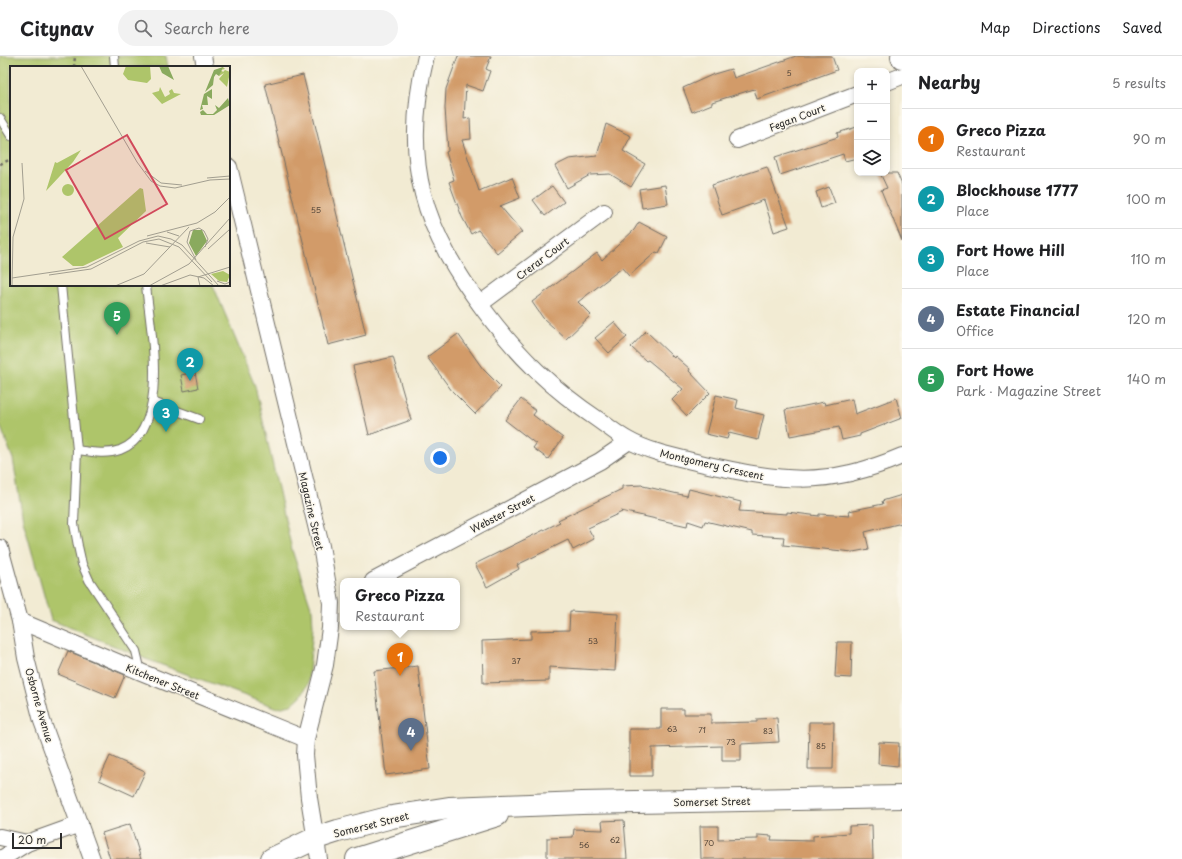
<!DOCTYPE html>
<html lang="en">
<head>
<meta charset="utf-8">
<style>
  :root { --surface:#fff; --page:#f2f2f2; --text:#202124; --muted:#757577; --line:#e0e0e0; --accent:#d1495b }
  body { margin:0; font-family:"Playpen Sans",sans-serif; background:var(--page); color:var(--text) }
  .controls { position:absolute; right:12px; top:12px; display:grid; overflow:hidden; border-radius:8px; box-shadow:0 2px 6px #0003 }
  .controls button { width:36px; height:36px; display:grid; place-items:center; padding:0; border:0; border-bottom:1px solid var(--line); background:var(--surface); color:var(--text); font:20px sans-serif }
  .scale { position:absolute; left:12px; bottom:10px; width:50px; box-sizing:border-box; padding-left:4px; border:2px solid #2b2b2b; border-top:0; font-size:11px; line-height:14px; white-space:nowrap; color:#2b2b2b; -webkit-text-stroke:3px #fbf7ec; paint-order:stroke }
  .you { position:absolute; left:440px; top:402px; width:14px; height:14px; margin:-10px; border:3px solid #fff; border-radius:50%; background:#1a73e8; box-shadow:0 0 0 6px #1a73e833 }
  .badge { display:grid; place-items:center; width:26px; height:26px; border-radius:50%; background:var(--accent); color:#fff; font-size:13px; font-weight:700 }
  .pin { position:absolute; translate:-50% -33px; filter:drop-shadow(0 1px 2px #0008) }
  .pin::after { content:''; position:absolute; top:21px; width:14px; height:12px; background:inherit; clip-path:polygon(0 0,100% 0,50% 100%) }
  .popup { position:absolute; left:340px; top:522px; width:120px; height:52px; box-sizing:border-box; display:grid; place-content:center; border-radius:8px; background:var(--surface); filter:drop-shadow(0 1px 3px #0005); font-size:13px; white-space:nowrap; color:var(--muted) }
  .popup b { font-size:15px; color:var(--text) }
  .popup::after { content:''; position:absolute; left:50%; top:100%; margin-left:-8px; border:8px solid transparent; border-top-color:var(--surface) }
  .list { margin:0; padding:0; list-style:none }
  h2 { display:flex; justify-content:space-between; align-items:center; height:52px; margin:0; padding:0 16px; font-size:17px }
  h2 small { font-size:13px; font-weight:400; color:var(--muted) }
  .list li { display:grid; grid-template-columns:26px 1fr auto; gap:12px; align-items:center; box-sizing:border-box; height:60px; padding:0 16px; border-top:1px solid var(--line) }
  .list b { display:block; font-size:15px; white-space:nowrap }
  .list p { margin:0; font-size:13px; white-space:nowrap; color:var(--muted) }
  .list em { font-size:13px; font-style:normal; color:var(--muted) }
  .icon { flex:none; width:22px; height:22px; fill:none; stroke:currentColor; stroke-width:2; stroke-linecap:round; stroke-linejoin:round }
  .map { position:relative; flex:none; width:902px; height:803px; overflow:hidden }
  header { display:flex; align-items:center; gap:24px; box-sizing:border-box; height:56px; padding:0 20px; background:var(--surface); border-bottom:1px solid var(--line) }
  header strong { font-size:19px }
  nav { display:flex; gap:22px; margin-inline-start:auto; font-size:14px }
  .search { width:280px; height:36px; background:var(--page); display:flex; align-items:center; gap:10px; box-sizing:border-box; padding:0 14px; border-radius:22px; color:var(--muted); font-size:15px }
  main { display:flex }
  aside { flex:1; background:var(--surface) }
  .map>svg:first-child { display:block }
</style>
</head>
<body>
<header>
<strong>Citynav</strong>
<div class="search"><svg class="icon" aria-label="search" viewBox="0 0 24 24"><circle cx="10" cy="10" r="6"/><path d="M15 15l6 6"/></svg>Search here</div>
<nav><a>Map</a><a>Directions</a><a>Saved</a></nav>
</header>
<main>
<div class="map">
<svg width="902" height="803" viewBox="0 0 902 803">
  <rect width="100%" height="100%" fill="#fbf7ec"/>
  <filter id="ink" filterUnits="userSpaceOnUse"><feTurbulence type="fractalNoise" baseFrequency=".025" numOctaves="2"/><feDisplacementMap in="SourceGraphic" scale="8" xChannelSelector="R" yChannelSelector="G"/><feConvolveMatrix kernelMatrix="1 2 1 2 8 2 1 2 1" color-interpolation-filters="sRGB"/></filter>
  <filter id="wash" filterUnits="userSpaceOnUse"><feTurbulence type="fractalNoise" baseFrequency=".012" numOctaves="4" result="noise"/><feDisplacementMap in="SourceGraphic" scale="16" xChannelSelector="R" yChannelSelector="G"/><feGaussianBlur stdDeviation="0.9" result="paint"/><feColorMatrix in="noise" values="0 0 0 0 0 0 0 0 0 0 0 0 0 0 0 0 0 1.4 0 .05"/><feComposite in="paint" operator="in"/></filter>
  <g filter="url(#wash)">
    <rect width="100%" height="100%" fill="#f2ebd3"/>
    <path fill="#aec56a" stroke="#6c784a" d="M 0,0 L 166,0 L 168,11 L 11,11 L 11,229 L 213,229 L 255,330 L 292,494 L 312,554 L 313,571 L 308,628 L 301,640 L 291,649 L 278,652 L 146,603 L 51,564 L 23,464 L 13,403 L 0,369 Z"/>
    <g id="blocks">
      <g fill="#d29b69">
        <path d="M 458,0 L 491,0 L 486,13 L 490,15 L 483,35 L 466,29 L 464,63 L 470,62 L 471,83 L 462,84 L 479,135 L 512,121 L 520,142 L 500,150 L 522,176 L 497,197 L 478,174 L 471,178 L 462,161 L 449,126 L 454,124 L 446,96 L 448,95 L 445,52 L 446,33 Z"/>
        <path d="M 796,0 L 832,0 L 837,14 L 757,43 L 754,33 L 712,46 L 712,48 L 692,56 L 683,32 L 714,18 L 731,13 L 734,22 Z"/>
        <path d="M 303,19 L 366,279 L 328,289 L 265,28 Z"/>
        <path d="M 606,68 L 631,80 L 623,95 L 645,108 L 631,131 L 610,118 L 590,119 L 567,132 L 555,110 L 569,103 L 597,100 Z"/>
        <path d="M 857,71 L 857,102 L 845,105 L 843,98 L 780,119 L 775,101 L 838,81 L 837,77 Z"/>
        <path d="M 767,111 L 789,171 L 774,176 L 764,144 L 722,159 L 712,129 Z"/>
        <path d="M 880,117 L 897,117 L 902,129 L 902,185 L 881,134 L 887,132 Z"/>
        <path d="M 665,129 L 668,148 L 642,152 L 639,133 Z"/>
        <path d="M 552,130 L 564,146 L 545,160 L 533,144 Z"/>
        <path d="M 829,131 L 835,147 L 821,152 L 816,136 Z"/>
        <path d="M 639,166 L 667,181 L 659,197 L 656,196 L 629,220 L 622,212 L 578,246 L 591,259 L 566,283 L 543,262 L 532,246 L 597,197 L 602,204 L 634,174 Z"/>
        <path d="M 614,266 L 627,281 L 609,297 L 595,282 Z"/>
        <path d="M 646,275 L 674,302 L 675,300 L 690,313 L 689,315 L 710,337 L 687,360 L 672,344 L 683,333 L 648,304 L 646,305 L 631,291 Z"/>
        <path d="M 458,278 L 483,313 L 501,331 L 475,358 L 452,335 L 427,301 Z"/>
        <path d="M 393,301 L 411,364 L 369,379 L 353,310 Z"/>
        <path d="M 195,316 L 198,332 L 184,335 L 181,319 Z"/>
        <path d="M 716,339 L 738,344 L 736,352 L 764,359 L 758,384 L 729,377 L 727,383 L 706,378 Z"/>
        <path d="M 896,342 L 902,362 L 860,378 L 860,380 L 842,384 L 839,371 L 790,380 L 785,354 L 824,346 L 825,349 L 852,343 L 855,358 Z"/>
        <path d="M 521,343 L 536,355 L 533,359 L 563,382 L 548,403 L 533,392 L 536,388 L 505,364 Z"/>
        <path d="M 642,429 L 643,430 L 687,440 L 689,433 L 741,446 L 739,455 L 787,458 L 787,456 L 819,460 L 819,458 L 850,460 L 849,455 L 883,448 L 882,445 L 902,439 L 902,467 L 865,476 L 869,493 L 853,496 L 783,489 L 784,481 L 752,479 L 752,476 L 705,465 L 703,470 L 688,465 L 687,470 L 621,455 L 622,456 L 588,472 L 594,483 L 573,494 L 568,484 L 517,509 L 519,513 L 487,531 L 475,508 L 560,466 L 558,464 L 622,433 L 622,430 Z"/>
        <path d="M 570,555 L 618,558 L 615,615 L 549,611 L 549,625 L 483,627 L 482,585 L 531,583 L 531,575 L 569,574 Z"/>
        <path d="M 837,586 L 852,586 L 851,622 L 835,621 Z"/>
        <path d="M 68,595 L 125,619 L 115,642 L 58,618 Z"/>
        <path d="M 418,610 L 430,713 L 386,719 L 374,615 Z"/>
        <path d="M 661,653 L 684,653 L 684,658 L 711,658 L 711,667 L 757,666 L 757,663 L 777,662 L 779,686 L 741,688 L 741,705 L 722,705 L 722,690 L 652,692 L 652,720 L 629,720 L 629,673 L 661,673 Z"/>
        <path d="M 809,666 L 834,666 L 833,713 L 808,713 Z"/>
        <path d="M 879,686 L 899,687 L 898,710 L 878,708 Z"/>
        <path d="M 110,700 L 145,716 L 134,740 L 99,724 Z"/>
        <path d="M 624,764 L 627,803 L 547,803 L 547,782 L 573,781 L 574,773 L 603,774 L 602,765 Z"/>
        <path d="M 130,768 L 141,803 L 110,803 L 102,777 Z"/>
        <path d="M 872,769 L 873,803 L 701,803 L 700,770 L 718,770 L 718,784 L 758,783 L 758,779 L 772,780 L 771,784 L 813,785 L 813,780 L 849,777 L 849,770 Z"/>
      </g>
    </g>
  </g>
  <g filter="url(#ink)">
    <use href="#blocks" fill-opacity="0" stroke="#716e66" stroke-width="1"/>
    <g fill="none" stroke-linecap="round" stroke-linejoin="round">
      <g stroke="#716e66" stroke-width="10">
        <g id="lane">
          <path d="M 114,0 L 115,11"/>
          <path d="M 0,62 L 11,80"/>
          <path d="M 61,229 L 77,394 L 74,468 L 78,490 L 82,508 L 89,524 L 136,595 L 141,616"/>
          <path d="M 153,346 L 199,363"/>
          <path d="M 77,394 C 91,396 106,399 120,394 C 172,374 150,272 146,229"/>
        </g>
      </g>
      <g stroke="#716e66" stroke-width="18">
        <g id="street">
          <path d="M 203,0 L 205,11"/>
          <path d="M 426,0 C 415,46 411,92 423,138 C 434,181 458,219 484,254 C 519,301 551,332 600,365 C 609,371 618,379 628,384 C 649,396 676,401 700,407 C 779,425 825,433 902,400"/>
          <path d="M 887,26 L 902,20"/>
          <path d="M 737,84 L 857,38"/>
          <path d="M 229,111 L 321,490 L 331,547 L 330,572 L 325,609 L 306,683 L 305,699 L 309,742 L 319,803"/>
          <path d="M 480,248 L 604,156"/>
          <path d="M 0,492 L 20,565 L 26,602 L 42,665 L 92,803"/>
          <path d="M 373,525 L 600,405 L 629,385"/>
          <path d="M 20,565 L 141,616 L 306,683"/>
          <path d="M 0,781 L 27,787"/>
          <path d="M 1,803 L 27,787 L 80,768"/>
        </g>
      </g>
      <g stroke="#716e66" stroke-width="24">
        <g id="secondary">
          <path d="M 902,0 L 902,1"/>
          <path d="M 272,803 L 316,782 L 338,775 L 392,761 L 449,752 L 582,747 L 902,741"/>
          <path d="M 357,803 L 497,759"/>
        </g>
      </g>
      <g stroke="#716e66" stroke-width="2.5" stroke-dasharray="3 3" stroke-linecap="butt">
        <path d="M 74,11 L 75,0"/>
        <path d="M 0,108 L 11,103"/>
      </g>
      <use href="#lane" stroke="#fff" stroke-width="8"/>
      <use href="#street" stroke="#fff" stroke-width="16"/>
      <use href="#secondary" stroke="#fff" stroke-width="22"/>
    </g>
  </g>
  <g text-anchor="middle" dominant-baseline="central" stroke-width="3" stroke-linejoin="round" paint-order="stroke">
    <g font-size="8" fill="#55473a">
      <text x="789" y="17">5</text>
      <text x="316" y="154">55</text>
      <text x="593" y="585">53</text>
      <text x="516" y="605">37</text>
      <text x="672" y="673">63</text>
      <text x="702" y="674">71</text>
      <text x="768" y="675">83</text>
      <text x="731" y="686">73</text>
      <text x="821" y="690">85</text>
      <text x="615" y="784">62</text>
      <text x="709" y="787">70</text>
      <text x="584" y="789">56</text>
    </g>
    <g font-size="10" fill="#2b2b2b" stroke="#fbf7ec">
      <text transform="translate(797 61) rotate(-21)">Fegan Court</text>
      <text transform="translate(542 202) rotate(-37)">Crerar Court</text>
      <text transform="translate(712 408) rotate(13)">Montgomery Crescent</text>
      <text transform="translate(312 455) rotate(77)">Magazine Street</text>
      <text transform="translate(502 457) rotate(-28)">Webster Street</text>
      <text transform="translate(163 625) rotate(22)">Kitchener Street</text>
      <text transform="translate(40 649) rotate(74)">Osborne Avenue</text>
      <text transform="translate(712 745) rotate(-1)">Somerset Street</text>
      <text transform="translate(371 768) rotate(-14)">Somerset Street</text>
    </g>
  </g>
  <g transform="translate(10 10)">
    <rect width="220" height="220" fill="#f2ebd3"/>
    <path d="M 116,0 L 140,0 L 141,13 L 137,17 L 118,14 L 113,8 ZM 213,1 L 215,3 L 211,4 L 213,6 L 215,4 L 220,6 L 217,21 L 209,13 L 214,7 L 209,10 L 210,3 ZM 150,21 L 155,31 L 160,28 L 159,25 L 162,23 L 164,27 L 171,28 L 152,38 L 142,27 L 149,25 ZM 71,84 L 63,96 L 36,125 L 45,96 L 47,97 ZM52 124a6 6 0 1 1 12 0a6 6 0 1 1-12 0ZM 130,122 L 133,123 L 136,145 L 108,172 L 113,181 L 73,200 L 63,200 L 52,191 ZM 213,205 L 220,209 L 217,216 L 209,215 L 201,208 Z" fill="#aec56a"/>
    <path d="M 149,0 L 158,0 L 164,14 L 152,7 ZM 213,1 L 209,10 L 206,8 L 204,11 L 203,19 L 195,26 L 204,4 ZM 202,23 L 202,33 L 197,30 L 198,39 L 192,39 L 193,43 L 190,44 L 194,28 ZM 218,32 L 220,39 L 204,49 L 191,49 L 190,46 L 193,44 L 197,48 L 203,48 L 207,44 L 205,39 L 209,42 ZM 183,164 L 192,164 L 197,175 L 186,190 L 179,177 Z" fill="#8aaa5e"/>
    <path fill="none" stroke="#a29e90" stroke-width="1" d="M 71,0 L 127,96 L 141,115 L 150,120 L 165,122 L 200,114 L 220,113M 135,105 L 151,117 L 172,119M 197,112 L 220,110M 157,166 L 169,170M 137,170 L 187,157 L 205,146 L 220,131M 136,177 L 160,181M 198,183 L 220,163M 186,194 L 177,176 L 180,165 L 189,162 L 194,165 L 198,173 L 195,181M 39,209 L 81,203 L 133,176 L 149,173 L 169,181 L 202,216M 2,212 L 77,201 L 129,175 L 148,170 L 161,173 L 172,179 L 209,220M 207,215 L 215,218 L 220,216M 2,220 L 3,171 L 14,133 L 12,97M 105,220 L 134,208 L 179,161M 139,220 L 179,198 L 220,152M 150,220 L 180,209 L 194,212 L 204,220M 190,220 L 188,211 L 220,201"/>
    <path fill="#d1495b" fill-opacity="0.15" stroke="#d1495b" stroke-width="2" d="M 117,69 L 157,138 L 95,173 L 56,104 Z"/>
    <rect width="220" height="220" fill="none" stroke="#2b2b2b" stroke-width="2"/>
  </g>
</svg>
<div class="controls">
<button>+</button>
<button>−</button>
<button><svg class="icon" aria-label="layers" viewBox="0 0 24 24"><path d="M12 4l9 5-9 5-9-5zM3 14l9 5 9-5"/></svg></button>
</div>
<div class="scale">20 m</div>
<div class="you"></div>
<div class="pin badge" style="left:400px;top:620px;background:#e8710a">1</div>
<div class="popup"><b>Greco Pizza</b>Restaurant</div>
<div class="pin badge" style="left:190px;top:325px;background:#0f9aa8">2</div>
<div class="pin badge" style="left:166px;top:376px;background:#0f9aa8">3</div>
<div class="pin badge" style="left:411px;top:695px;background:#5c6f8a">4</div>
<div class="pin badge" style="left:117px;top:279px;background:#2e9e5b">5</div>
</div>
<aside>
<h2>Nearby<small>5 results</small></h2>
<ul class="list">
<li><span class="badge" style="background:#e8710a">1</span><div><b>Greco Pizza</b><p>Restaurant</p></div><em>90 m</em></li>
<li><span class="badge" style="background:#0f9aa8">2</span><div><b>Blockhouse 1777</b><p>Place</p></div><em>100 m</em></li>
<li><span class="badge" style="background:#0f9aa8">3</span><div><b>Fort Howe Hill</b><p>Place</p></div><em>110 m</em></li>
<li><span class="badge" style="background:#5c6f8a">4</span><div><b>Estate Financial</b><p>Office</p></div><em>120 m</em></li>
<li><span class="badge" style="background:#2e9e5b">5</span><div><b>Fort Howe</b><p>Park · Magazine Street</p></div><em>140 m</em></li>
</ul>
</aside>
</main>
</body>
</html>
